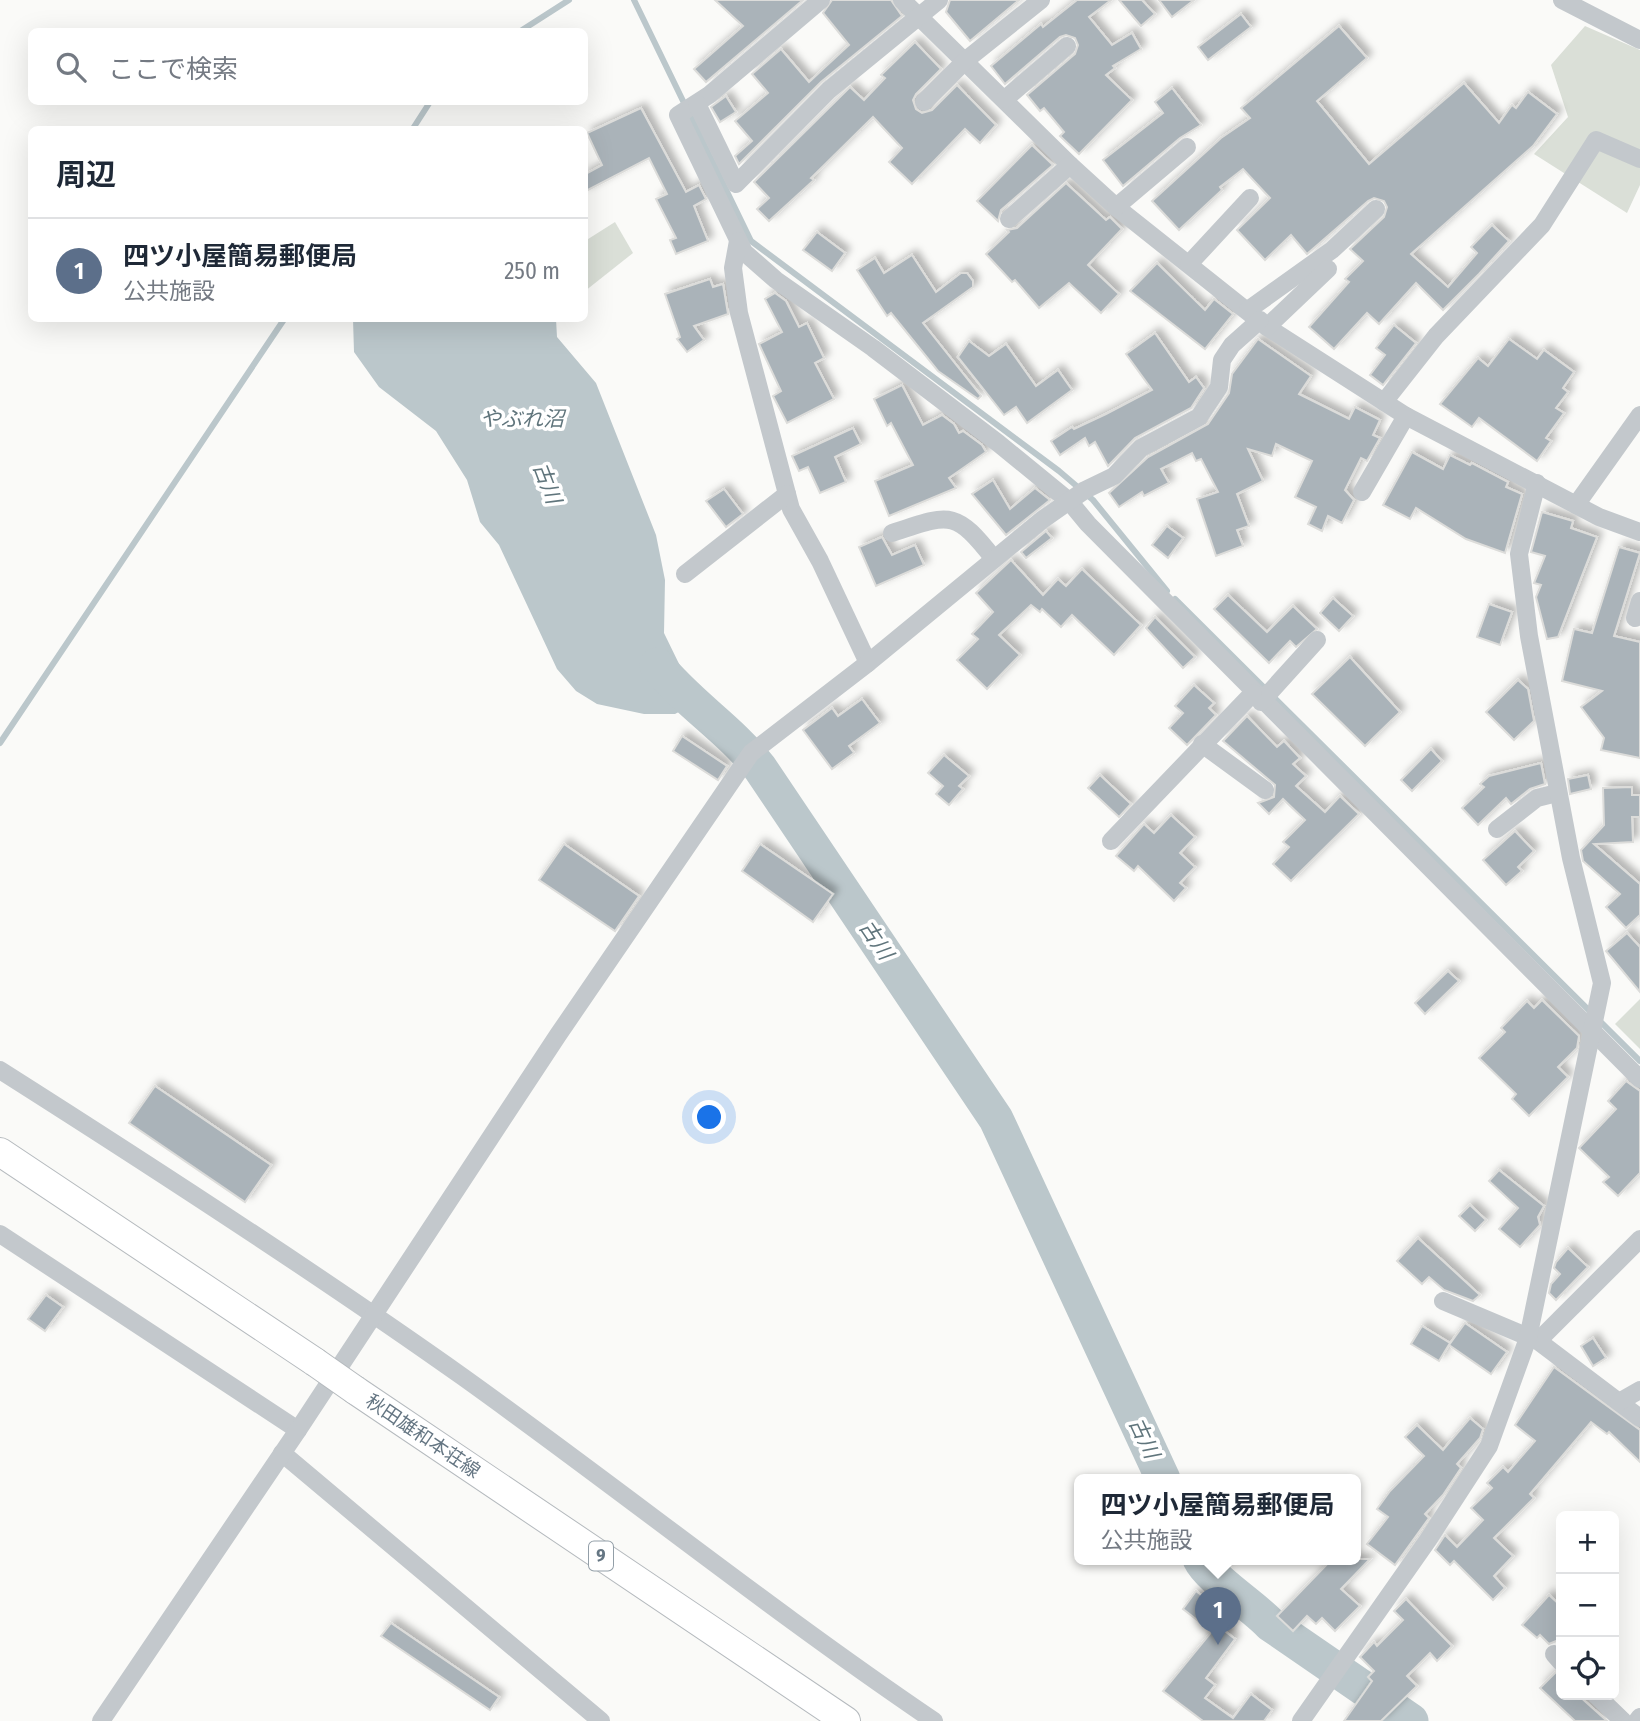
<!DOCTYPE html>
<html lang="ja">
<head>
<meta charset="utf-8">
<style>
  :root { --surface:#fff; --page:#f6f6f7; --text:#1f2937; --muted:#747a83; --line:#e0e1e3; --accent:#0f766e }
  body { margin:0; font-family:"Fira Sans Condensed","Noto Sans JP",sans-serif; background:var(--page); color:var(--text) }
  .controls { position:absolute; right:21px; bottom:21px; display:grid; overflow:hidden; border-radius:10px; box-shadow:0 7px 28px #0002 }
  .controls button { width:63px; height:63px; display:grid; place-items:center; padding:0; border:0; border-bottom:2px solid var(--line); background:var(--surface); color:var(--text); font:35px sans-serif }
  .you { position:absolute; left:710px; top:1118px; width:24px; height:24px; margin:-18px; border:5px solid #fff; border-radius:50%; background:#1a73e8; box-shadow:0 0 0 10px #1a73e833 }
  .badge { display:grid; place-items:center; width:46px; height:46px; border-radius:50%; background:var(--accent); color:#fff; font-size:23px; font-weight:700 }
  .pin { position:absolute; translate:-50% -58px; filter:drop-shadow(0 2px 4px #0008) }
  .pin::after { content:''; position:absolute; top:37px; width:24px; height:21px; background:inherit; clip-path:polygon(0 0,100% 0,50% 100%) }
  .popup { position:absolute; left:1074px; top:1474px; width:287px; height:91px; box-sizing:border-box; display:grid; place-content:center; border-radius:10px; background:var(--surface); filter:drop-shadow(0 2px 5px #0005); font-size:23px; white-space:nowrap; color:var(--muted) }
  .popup b { font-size:26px; color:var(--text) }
  .popup::after { content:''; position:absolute; left:50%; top:100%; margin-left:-14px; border:14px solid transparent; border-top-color:var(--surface) }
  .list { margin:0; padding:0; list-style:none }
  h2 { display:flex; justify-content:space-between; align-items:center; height:91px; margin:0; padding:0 28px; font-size:30px }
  h2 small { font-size:23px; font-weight:400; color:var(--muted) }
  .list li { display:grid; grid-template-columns:46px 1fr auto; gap:21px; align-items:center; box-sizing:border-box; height:105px; padding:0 28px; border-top:2px solid var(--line) }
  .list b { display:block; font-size:26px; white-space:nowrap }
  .list p { margin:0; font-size:23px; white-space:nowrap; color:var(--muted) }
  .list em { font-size:23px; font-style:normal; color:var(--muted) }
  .icon { flex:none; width:38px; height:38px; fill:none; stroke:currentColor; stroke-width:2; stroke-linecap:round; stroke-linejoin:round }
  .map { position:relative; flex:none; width:1640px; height:1721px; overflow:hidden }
  .search { position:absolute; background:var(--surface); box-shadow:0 7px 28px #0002; left:28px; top:28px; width:560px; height:77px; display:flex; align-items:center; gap:18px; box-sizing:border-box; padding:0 24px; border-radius:10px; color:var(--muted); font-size:26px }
  .panel { position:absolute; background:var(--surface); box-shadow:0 7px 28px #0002; left:28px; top:126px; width:560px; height:196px; border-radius:10px }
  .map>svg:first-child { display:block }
</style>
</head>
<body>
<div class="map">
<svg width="1640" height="1721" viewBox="0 0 1640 1721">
  <defs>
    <filter id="shadow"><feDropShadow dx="5" dy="-5" stdDeviation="3.5" flood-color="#0004"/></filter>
  </defs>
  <rect width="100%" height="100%" fill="#fafaf8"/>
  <g fill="#dadfd7">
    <path d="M 1585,26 L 1640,50 L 1640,185 L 1627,213 L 1534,154 L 1568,117 L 1551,65 Z"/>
    <path d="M 615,222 L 633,253 L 585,291 L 585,241 Z"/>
    <path d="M 1640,999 L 1640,1049 L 1615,1024 Z"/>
  </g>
  <path fill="#bbc7cb" d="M 353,319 L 556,319 L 557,337 L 596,383 L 656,535 L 665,580 L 664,633 L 683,672 L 688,707 L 675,714 L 644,714 L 597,704 L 576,691 L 557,669 L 499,545 L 480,522 L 467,480 L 436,431 L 379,387 L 354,352 Z"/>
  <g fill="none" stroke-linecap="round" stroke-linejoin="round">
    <g stroke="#bbc7cb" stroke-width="6">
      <path d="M 634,0 L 751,241 L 1059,471 L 1093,500 L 1167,591"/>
      <path d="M 519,32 L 569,0"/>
      <path d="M 412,130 L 430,102"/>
      <path d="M 1175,599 L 1640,1061"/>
      <path d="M 0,743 L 285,318"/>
    </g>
    <g stroke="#bbc7cb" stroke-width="35">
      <path d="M 657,665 C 688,704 730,729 760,768 L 996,1119 L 1163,1479"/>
      <path d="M 1200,1559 C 1209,1578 1252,1605 1270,1624 L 1411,1721"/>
    </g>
  </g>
  <g fill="#aab3b9" stroke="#dcdcda" stroke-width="2" filter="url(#shadow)">
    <path d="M 715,0 L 803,0 L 706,82 L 694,69 L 743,26 Z"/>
    <path d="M 832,0 L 891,0 L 902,16 L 821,82 L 739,164 L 735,156 L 752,141 L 735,121 L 768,93 L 752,74 L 781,49 L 809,82 L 849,45 L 823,13 Z"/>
    <path d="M 950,0 L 1019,0 L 970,41 L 946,12 Z"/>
    <path d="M 1077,0 L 1111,0 L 1089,17 L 1112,45 L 1132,33 L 1141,49 L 1113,66 L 1115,68 L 1106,75 L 1132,100 L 1079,154 L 1060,136 L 1064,132 L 1044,108 L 1040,111 L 1027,95 L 1075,54 L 1078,45 L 1075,38 L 1066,35 L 1060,37 L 1005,84 L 991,66 L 1041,24 L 1043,27 Z"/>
    <path d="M 1119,0 L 1142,0 L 1155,14 L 1141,26 Z"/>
    <path d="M 1159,0 L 1194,0 L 1172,17 Z"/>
    <path d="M 1241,14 L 1251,27 L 1208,60 L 1198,47 Z"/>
    <path d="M 1339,26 L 1367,58 L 1317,101 L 1369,164 L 1464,83 L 1499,123 L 1512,105 L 1516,108 L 1528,92 L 1557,114 L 1533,146 L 1411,254 L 1448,287 L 1477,253 L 1471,247 L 1492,225 L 1509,241 L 1479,274 L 1443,310 L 1416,283 L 1379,324 L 1367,313 L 1334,349 L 1309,327 L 1349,282 L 1345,279 L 1363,261 L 1350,249 L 1384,217 L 1387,207 L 1384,201 L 1374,198 L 1368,201 L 1307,254 L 1291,235 L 1265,260 L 1237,230 L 1270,198 L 1243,169 L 1220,187 L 1222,190 L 1179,230 L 1152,201 L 1221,138 L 1250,118 L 1241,108 Z"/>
    <path d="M 915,42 L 941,69 L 916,94 L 913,100 L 916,109 L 922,113 L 932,110 L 957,85 L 996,125 L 980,143 L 965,129 L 912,184 L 889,162 L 902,148 L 873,117 L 811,178 L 814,180 L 769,221 L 757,209 L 769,198 L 754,182 L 850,87 L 864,100 L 885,78 L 881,75 Z"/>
    <path d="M 1172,88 L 1201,125 L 1180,138 L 1123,186 L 1103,160 L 1163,113 L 1155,102 Z"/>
    <path d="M 726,96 L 736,112 L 720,122 L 711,107 Z"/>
    <path d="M 641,108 L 686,192 L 699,185 L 706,199 L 694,206 L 708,241 L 676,254 L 670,240 L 676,238 L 656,199 L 667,194 L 649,158 L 584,192 L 584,175 L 602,165 L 587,133 Z"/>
    <path d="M 1032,145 L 1053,165 L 1001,210 L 998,221 L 977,201 Z"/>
    <path d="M 1066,183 L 1106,220 L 1110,217 L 1122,229 L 1088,265 L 1119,294 L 1101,313 L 1069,283 L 1039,308 L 1015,280 L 1012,282 L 986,254 L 1009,232 L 1007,230 L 1017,228 Z"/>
    <path d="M 817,232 L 845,253 L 832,271 L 803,250 Z"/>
    <path d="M 912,255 L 936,292 L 961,273 L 967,273 L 973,281 L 973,287 L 923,323 L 981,396 L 978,399 L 938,371 L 891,313 L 887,316 L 857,270 L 875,258 L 884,273 Z"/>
    <path d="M 1157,263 L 1205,310 L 1214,299 L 1233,314 L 1205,349 L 1130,291 Z"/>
    <path d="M 710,279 L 713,287 L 723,284 L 728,314 L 694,326 L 704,340 L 687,352 L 677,339 L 680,337 L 665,294 Z"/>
    <path d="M 775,293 L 786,301 L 799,327 L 807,323 L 824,358 L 815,363 L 834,399 L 787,423 L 773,396 L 781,391 L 759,344 L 782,332 L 765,299 Z"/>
    <path d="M 1394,325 L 1416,343 L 1383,385 L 1370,375 L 1385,355 L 1376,348 Z"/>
    <path d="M 1155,333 L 1189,382 L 1196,377 L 1204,388 L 1191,408 L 1135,438 L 1108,466 L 1095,442 L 1089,446 L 1085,438 L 1060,455 L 1051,441 L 1072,427 L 1074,429 L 1106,414 L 1152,390 L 1126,354 Z"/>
    <path d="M 1258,339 L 1311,376 L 1299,394 L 1349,419 L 1355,407 L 1380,420 L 1373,435 L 1380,438 L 1367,461 L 1361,458 L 1345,490 L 1354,500 L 1342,523 L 1328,516 L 1322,531 L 1308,524 L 1316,507 L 1295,497 L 1312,461 L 1276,444 L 1272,456 L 1248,449 L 1263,481 L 1237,494 L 1249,526 L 1237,530 L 1243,546 L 1216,556 L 1197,499 L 1218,492 L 1201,459 L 1196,461 L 1192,453 L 1161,469 L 1169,483 L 1144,496 L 1142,492 L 1119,507 L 1109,493 L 1148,457 L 1208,424 L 1229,393 L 1232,374 Z"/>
    <path d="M 1509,339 L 1537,359 L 1544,350 L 1574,372 L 1563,388 L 1568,392 L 1556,408 L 1564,413 L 1546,438 L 1551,441 L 1537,461 L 1479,418 L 1472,427 L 1440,404 L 1478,358 L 1488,366 Z"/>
    <path d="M 969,341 L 989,356 L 1006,344 L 1036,386 L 1058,370 L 1072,390 L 1027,423 L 1016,407 L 1004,415 L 958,357 Z"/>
    <path d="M 902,385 L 923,425 L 942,415 L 954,424 L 959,433 L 963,431 L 982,445 L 986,452 L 949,478 L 956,488 L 889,516 L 875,481 L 913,465 L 891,423 L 887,426 L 874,399 Z"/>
    <path d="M 853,428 L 861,444 L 835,457 L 846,482 L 820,493 L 808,467 L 799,471 L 792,456 Z"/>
    <path d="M 1412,452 L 1443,469 L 1450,455 L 1470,465 L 1472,463 L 1508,482 L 1506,487 L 1522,494 L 1505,553 L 1466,539 L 1416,508 L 1410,519 L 1383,505 Z"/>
    <path d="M 993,480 L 1010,509 L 1035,488 L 1050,500 L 1006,535 L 972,494 Z"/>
    <path d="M 724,489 L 743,514 L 726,527 L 706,501 Z"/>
    <path d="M 1542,512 L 1573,521 L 1571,528 L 1597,537 L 1558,637 L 1547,639 L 1536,597 L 1541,585 L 1534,583 L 1545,556 L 1531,552 Z"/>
    <path d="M 1167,526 L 1183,538 L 1168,558 L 1152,545 Z"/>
    <path d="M 1046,531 L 1052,538 L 1026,558 L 1021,552 Z"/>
    <path d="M 882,537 L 892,555 L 915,545 L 924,565 L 876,586 L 859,547 Z"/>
    <path d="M 1619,547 L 1640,553 L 1614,636 L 1640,642 L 1640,758 L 1601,750 L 1604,738 L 1581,707 L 1602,691 L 1562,681 L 1574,629 L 1592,633 Z"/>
    <path d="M 1011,560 L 1043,595 L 1058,579 L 1066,586 L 1082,569 L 1141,625 L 1114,655 L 1072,615 L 1061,627 L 1042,609 L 1040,612 L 1031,605 L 999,635 L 1020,655 L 987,689 L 957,660 L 978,639 L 972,634 L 993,612 L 976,593 Z"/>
    <path d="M 1228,595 L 1267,632 L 1293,606 L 1317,629 L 1296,647 L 1290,641 L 1269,663 L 1214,609 Z"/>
    <path d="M 1333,598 L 1353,616 L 1339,631 L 1320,613 Z"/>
    <path d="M 1489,604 L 1512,612 L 1500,645 L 1477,637 Z"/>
    <path d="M 1155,617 L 1195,657 L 1183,668 L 1146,628 Z"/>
    <path d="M 1350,657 L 1400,712 L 1365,746 L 1312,694 Z"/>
    <path d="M 1518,680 L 1528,689 L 1534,721 L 1514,740 L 1486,712 Z"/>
    <path d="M 1194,685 L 1214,703 L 1209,708 L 1216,715 L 1187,745 L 1169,728 L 1183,713 L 1175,706 Z"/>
    <path d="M 862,699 L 880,723 L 849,746 L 854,753 L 832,769 L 803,730 L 832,708 L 838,716 Z"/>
    <path d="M 1247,716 L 1277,747 L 1284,741 L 1300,758 L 1293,764 L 1306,776 L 1296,786 L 1325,812 L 1340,796 L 1359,814 L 1291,881 L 1273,864 L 1289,847 L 1283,842 L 1305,820 L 1283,799 L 1269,814 L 1258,803 L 1274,797 L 1275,785 L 1223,741 Z"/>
    <path d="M 682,736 L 727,766 L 718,780 L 673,751 Z"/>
    <path d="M 1431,749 L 1442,761 L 1412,791 L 1401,780 Z"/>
    <path d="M 944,755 L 969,776 L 959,786 L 963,789 L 949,805 L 936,794 L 943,786 L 928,773 Z"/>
    <path d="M 1541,763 L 1545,784 L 1530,789 L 1511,804 L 1506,798 L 1478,825 L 1462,808 L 1484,787 L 1480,784 L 1489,776 Z"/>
    <path d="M 1100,775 L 1131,804 L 1119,817 L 1088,788 Z"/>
    <path d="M 1588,775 L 1591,789 L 1570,794 L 1568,779 Z"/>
    <path d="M 1632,787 L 1632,795 L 1640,795 L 1640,817 L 1632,817 L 1633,842 L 1594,844 L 1640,884 L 1640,915 L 1626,928 L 1606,907 L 1620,894 L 1583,861 L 1581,850 L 1604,825 L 1603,788 Z"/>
    <path d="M 1171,815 L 1195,837 L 1180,853 L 1195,867 L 1180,883 L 1186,888 L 1174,901 L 1138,866 L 1134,871 L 1116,856 L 1144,824 L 1154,833 Z"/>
    <path d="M 1515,831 L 1534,851 L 1518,867 L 1522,871 L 1506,885 L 1483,860 Z"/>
    <path d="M 564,844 L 639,896 L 615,931 L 539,880 Z"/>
    <path d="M 760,844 L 833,894 L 813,922 L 742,871 Z"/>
    <path d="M 1627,933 L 1640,947 L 1640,992 L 1606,951 Z"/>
    <path d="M 1448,971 L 1459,981 L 1425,1014 L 1415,1003 Z"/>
    <path d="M 1542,1000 L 1579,1036 L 1577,1048 L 1558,1067 L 1568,1077 L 1529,1116 L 1512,1099 L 1516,1094 L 1479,1058 L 1505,1032 L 1501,1028 L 1527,1001 L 1534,1008 Z"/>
    <path d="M 1626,1081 L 1640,1091 L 1640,1173 L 1618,1196 L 1603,1182 L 1609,1177 L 1579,1148 L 1616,1109 L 1608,1101 Z"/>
    <path d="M 155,1086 L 271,1165 L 245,1202 L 129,1123 Z"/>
    <path d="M 1499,1170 L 1544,1206 L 1538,1217 L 1540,1225 L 1520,1247 L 1499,1229 L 1518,1208 L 1489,1181 Z"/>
    <path d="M 1470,1205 L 1486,1220 L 1475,1231 L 1459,1216 Z"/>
    <path d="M 1418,1238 L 1480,1295 L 1473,1301 L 1444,1290 L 1429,1277 L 1422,1284 L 1397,1261 Z"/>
    <path d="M 1568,1248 L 1588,1267 L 1556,1300 L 1549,1293 L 1551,1284 L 1560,1274 L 1554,1268 L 1556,1262 Z"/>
    <path d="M 46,1295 L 63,1307 L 45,1331 L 28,1319 Z"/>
    <path d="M 1465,1323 L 1507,1352 L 1491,1374 L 1449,1345 Z"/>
    <path d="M 1422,1326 L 1450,1343 L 1439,1361 L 1411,1344 Z"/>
    <path d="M 1593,1338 L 1606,1358 L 1593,1366 L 1581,1346 Z"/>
    <path d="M 1554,1367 L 1640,1430 L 1640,1462 L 1609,1432 L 1607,1434 L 1591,1422 L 1530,1494 L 1534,1498 L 1494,1538 L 1513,1556 L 1494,1576 L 1505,1588 L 1493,1600 L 1454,1561 L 1450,1565 L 1435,1550 L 1445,1535 L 1457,1547 L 1483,1520 L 1471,1508 L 1492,1488 L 1487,1483 L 1503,1467 L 1508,1472 L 1535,1441 L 1515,1425 Z"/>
    <path d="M 1470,1418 L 1483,1429 L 1480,1438 L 1457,1464 L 1461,1468 L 1443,1495 L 1425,1514 L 1429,1518 L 1395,1565 L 1367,1544 L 1388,1517 L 1377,1509 L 1390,1491 L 1424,1456 L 1405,1437 L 1417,1425 L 1443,1450 Z"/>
    <path d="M 1332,1559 L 1370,1559 L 1341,1589 L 1360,1606 L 1335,1631 L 1322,1618 L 1316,1624 L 1307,1616 L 1293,1631 L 1277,1616 Z"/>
    <path d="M 1196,1591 L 1214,1605 L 1201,1623 L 1183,1609 Z"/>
    <path d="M 1549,1595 L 1561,1606 L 1561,1639 L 1549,1644 L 1540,1635 L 1537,1638 L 1522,1625 Z"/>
    <path d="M 1406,1599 L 1452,1646 L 1437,1661 L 1430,1653 L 1407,1676 L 1417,1686 L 1381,1721 L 1344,1721 L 1372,1681 L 1368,1677 L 1374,1671 L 1360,1657 L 1374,1642 L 1377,1646 L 1403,1620 L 1394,1611 Z"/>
    <path d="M 391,1623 L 499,1697 L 490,1710 L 381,1636 Z"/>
    <path d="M 1217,1625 L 1235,1639 L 1206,1678 L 1215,1685 L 1205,1698 L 1233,1718 L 1251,1694 L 1272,1710 L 1264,1721 L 1203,1721 L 1163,1691 Z"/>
    <path d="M 1556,1672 L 1561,1673 L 1561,1695 L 1578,1695 L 1607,1721 L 1575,1721 L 1540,1688 Z"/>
  </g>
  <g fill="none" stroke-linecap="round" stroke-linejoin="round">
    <g stroke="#b5babe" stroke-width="30">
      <g id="primary">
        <path d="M 0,1152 L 315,1362"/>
        <path d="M 355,1390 L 846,1721"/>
      </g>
    </g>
    <g stroke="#c3c8cc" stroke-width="18">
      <path d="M 821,0 L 709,95 L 678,115 L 744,252 L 776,280 L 873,348 L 998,443 L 1069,501 L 1088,524 L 1640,1079"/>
      <path d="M 902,0 L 1070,165 L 1116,207 L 1267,327 L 1406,416 L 1599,517 L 1640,532"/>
      <path d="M 1562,0 L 1640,40"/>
      <path d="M 1005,99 L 1067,46"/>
      <path d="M 924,102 L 966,60 L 1041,0"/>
      <path d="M 697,104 L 736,184 L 829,90 L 939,0"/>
      <path d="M 1116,207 L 1187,147"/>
      <path d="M 1009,219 L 1070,165"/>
      <path d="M 738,241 L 733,268 L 739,313 L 791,509 L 820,561 L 868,663"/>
      <path d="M 1189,264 L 1250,198"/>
      <path d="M 1248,310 L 1332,250 L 1376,209"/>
      <path d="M 1267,327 L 1328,269"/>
      <path d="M 1384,402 L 1436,336 L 1542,225 L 1596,140 L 1640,159"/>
      <path d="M 1362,492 L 1406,416"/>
      <path d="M 1576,505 L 1640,415"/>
      <path d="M 892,533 C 950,514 955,509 994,559"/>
      <path d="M 685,574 L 787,494"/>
      <path d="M 1635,618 L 1640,601"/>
      <path d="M 1261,702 L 1317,640"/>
      <path d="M 1202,744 L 1265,790"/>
      <path d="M 1497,829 L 1537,798 L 1557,793"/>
      <path d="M 1111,841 L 1253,693"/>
      <path d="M 0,1070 C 156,1169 312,1270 463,1377 C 621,1490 773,1612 934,1721"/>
      <path d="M 0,1234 L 298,1430"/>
      <path d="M 1443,1301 L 1538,1341 L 1640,1418"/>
      <path d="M 1538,1341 L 1640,1239"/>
      <path d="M 1619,1402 L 1640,1390"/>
      <path d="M 282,1453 L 601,1721"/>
      <path d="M 1554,1654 L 1561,1662"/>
      <path d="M 1596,1695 L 1623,1721"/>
      <path d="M 101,1721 L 298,1430 L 558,1035 L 751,753 L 868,663 L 1042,520 L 1085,490 L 1114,476 L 1141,448 L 1199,417 L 1219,387 L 1222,360 L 1232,345 L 1260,320"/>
      <path d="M 1301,1721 L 1428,1540 L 1489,1446 L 1528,1338 L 1602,983 L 1571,858 L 1529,636 L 1519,554 L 1537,483"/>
      <path d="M 1637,1721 L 1640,1717"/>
    </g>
    <use href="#primary" stroke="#fff" stroke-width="28"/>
    <g stroke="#b5babe" stroke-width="30" stroke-linecap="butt">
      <path id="primary-bridge" d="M 315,1362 L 355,1390"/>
    </g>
    <use href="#primary-bridge" stroke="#fff" stroke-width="28"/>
  </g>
  <g text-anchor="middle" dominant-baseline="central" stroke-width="7" stroke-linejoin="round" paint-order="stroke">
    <rect fill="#fff" stroke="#939fa8" stroke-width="2" x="589" y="1541.5" width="24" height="29" rx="5"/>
    <g font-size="18" font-weight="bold" fill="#657683">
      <text x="601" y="1556">9</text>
    </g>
    <g font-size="19" fill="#657683" stroke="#fff">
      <text transform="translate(423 1436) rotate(34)">秋田雄和本荘線</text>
    </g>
    <g font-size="21" font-style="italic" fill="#60757c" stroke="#fff">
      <text x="522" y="419">やぶれ沼</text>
      <text transform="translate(547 483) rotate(69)">古川</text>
      <text transform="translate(876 940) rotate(56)">古川</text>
      <text transform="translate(1144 1438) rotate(65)">古川</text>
    </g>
  </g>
</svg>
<div class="controls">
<button>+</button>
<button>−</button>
<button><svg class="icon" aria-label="locate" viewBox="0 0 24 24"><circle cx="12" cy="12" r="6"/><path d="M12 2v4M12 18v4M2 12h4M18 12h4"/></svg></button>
</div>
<div class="you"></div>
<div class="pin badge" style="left:1218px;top:1645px;background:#5c6f8a">1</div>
<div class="popup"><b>四ツ小屋簡易郵便局</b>公共施設</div>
<div class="search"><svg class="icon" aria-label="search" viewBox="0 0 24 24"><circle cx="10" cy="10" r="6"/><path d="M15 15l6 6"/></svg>ここで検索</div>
<section class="panel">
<h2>周辺<small></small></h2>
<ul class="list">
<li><span class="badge" style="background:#5c6f8a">1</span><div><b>四ツ小屋簡易郵便局</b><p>公共施設</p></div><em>250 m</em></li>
</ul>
</section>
</div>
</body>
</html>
